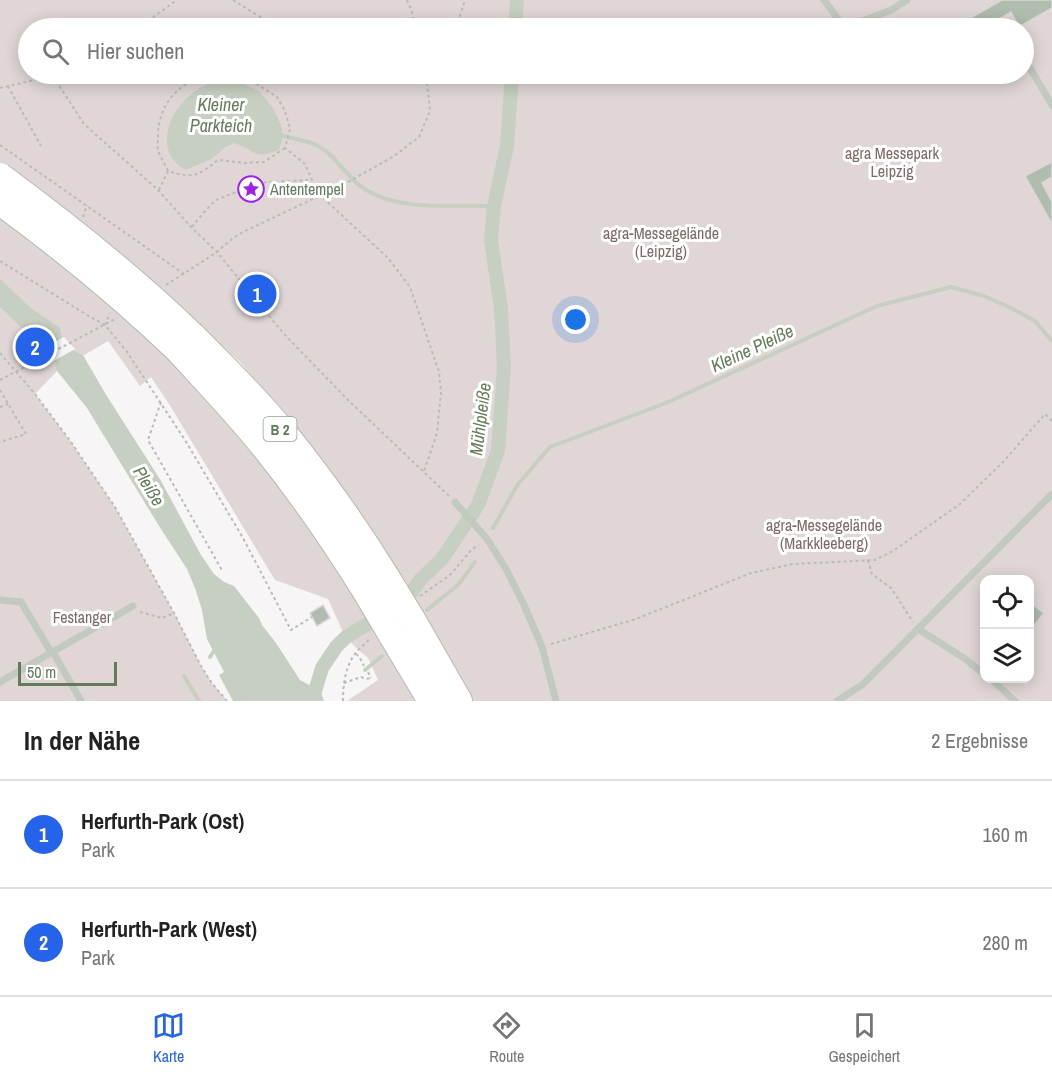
<!DOCTYPE html>
<html lang="de">
<head>
<meta charset="utf-8">
<style>
  :root { --surface:#fff; --page:#f2f2f2; --text:#222; --muted:#767676; --line:#e0e0e0; --accent:#2563eb }
  body { margin:0; font-family:"Archivo Narrow",sans-serif; background:var(--page); color:var(--text) }
  .controls { position:absolute; right:18px; bottom:18px; display:grid; overflow:hidden; border-radius:12px; box-shadow:0 3px 15px #0003 }
  .controls button { width:54px; height:54px; display:grid; place-items:center; padding:0; border:0; border-bottom:2px solid var(--line); background:var(--surface); color:var(--text); font:30px sans-serif }
  .scale { position:absolute; left:18px; bottom:15px; width:99px; box-sizing:border-box; padding-left:6px; border:3px solid #627b5d; border-top:0; font-size:16px; line-height:21px; white-space:nowrap; color:#627b5d; -webkit-text-stroke:4px #fff; paint-order:stroke }
  .you { position:absolute; left:576px; top:320px; width:21px; height:21px; margin:-15px; border:4px solid #fff; border-radius:50%; background:#1a73e8; box-shadow:0 0 0 9px #1a73e833 }
  .badge { display:grid; place-items:center; width:39px; height:39px; border-radius:50%; background:var(--accent); color:#fff; font-size:20px; font-weight:700 }
  .pin { position:absolute; translate:-50% -50%; border:3px solid #fff; box-shadow:0 2px 6px #0006 }
  .list { margin:0; padding:0; list-style:none }
  h2 { display:flex; justify-content:space-between; align-items:center; height:78px; margin:0; padding:0 24px; font-size:26px }
  h2 small { font-size:20px; font-weight:400; color:var(--muted) }
  .list li { display:grid; grid-template-columns:39px 1fr auto; gap:18px; align-items:center; box-sizing:border-box; height:108px; padding:0 24px; border-top:2px solid var(--line) }
  .list b { display:block; font-size:22px; white-space:nowrap }
  .list p { margin:0; font-size:20px; white-space:nowrap; color:var(--muted) }
  .list em { font-size:20px; font-style:normal; color:var(--muted) }
  .icon { flex:none; width:33px; height:33px; fill:none; stroke:currentColor; stroke-width:2; stroke-linecap:round; stroke-linejoin:round }
  .map { position:relative; flex:none; width:1052px; height:701px; overflow:hidden }
  .search { position:absolute; background:var(--surface); box-shadow:0 3px 15px #0003; left:18px; right:18px; top:18px; height:66px; display:flex; align-items:center; gap:15px; box-sizing:border-box; padding:0 21px; border-radius:33px; color:var(--muted); font-size:22px }
  .sheet { height:294px; background:var(--surface) }
  nav { display:flex; justify-content:space-around; align-items:center; box-sizing:border-box; height:84px; border-top:2px solid var(--line); background:var(--surface); font-size:16px; color:var(--muted) }
  nav a { display:grid; justify-items:center; gap:3px }
  nav .on { color:var(--accent) }
  .map>svg:first-child { display:block }
</style>
</head>
<body>
<div class="map">
<svg width="1052" height="701" viewBox="0 0 1052 701">
  <rect width="100%" height="100%" fill="#f8f5f7"/>
  <path fill="#e0d6d6" fill-rule="evenodd" d="M 0,0 L 1052,0 L 1052,701 L 468,701 L 390,559 L 318,454 L 241,363 L 202,327 L 170,361 C 231,423 287,490 334,564 C 363,609 390,655 418,701 L 347,701 L 378,680 L 368,658 L 351,643 L 343,632 L 328,599 L 275,580 L 169,404 L 151,377 L 140,386 L 108,341 L 57,371 L 35,394 L 71,442 L 115,507 L 174,613 L 201,666 L 211,682 L 227,701 L 0,701 ZM 28,28 L 1024,28 L 1024,74 L 28,74 ZM 984,580 L 1030,580 L 1030,678 L 984,678 Z"/>
  <g fill="#c6cfc1">
    <path d="M 218,80 L 237,81 L 259,91 L 273,108 L 281,125 L 283,136 L 279,150 C 255,160 256,151 234,143 L 225,147 L 213,158 L 186,170 C 154,153 167,115 189,96 C 198,88 208,84 218,80 Z"/>
    <path d="M 0,279 L 32,309 L 60,328 C 61,342 70,351 83,355 L 105,393 L 161,481 L 201,555 L 214,574 L 224,582 L 234,586 L 259,618 L 262,625 L 276,643 L 300,680 L 311,686 L 312,683 L 321,685 L 320,689 L 324,701 L 233,701 L 219,675 L 224,672 L 207,639 L 202,610 L 195,588 L 187,569 L 159,526 L 87,408 L 57,371 L 55,363 L 52,356 L 44,346 L 32,341 L 23,329 L 0,307 Z"/>
  </g>
  <path fill="#f8f5f7" d="M 64,337 L 75,349 L 52,362 L 42,349 Z"/>
  <g fill="none" stroke-linecap="round" stroke-linejoin="round">
    <g stroke="#c6cfc1" stroke-width="4">
      <path d="M 283,136 C 294,139 308,140 318,146 C 337,156 347,179 366,190 C 402,212 453,204 494,206"/>
      <path d="M 493,528 L 518,484 L 550,447 L 666,403 L 877,306 L 951,287 L 984,296 L 1011,308 L 1035,321 L 1052,341"/>
      <path d="M 427,610 L 458,585 L 475,562"/>
      <path d="M 210,657 L 216,648"/>
      <path d="M 365,670 L 382,656"/>
      <path d="M 184,676 L 199,701"/>
    </g>
    <g stroke="#c6cfc1" stroke-width="14">
      <path d="M 515,28 L 517,0"/>
      <path d="M 312,701 L 322,668 L 336,647 L 346,637 L 371,622 L 410,594 L 421,579 L 442,559 L 478,505 L 498,451 L 504,367 L 501,309 L 491,240 L 494,206 L 507,146 L 512,74"/>
    </g>
  </g>
  <g fill="#b0bcae" stroke="#d9d7d8" stroke-width="1.5">
    <path d="M 1002,0 L 1052,0 L 1052,8 L 1019,27 L 1011,12 L 984,28 L 979,28 L 972,17 Z"/>
    <path d="M 1052,162 L 1052,177 L 1042,183 L 1052,202 L 1052,224 L 1025,176 Z"/>
    <path d="M 1029,602 L 1044,613 L 1029,632 Z"/>
    <path d="M 323,605 L 330,618 L 317,626 L 310,613 Z"/>
  </g>
  <g fill="none" stroke-linecap="round" stroke-linejoin="round">
    <g stroke="#b3bab1" stroke-width="28">
      <g id="highway">
        <path d="M 193,336 C 225,368 257,400 285,434 C 322,480 356,528 387,578"/>
        <path d="M 179,351 C 208,383 238,414 265,448 C 302,494 335,542 366,592"/>
        <path d="M 412,619 L 459,701"/>
        <path d="M 391,634 L 431,701"/>
      </g>
    </g>
    <g stroke="#b7beb6" stroke-width="2" stroke-dasharray="3 3" stroke-linecap="butt">
      <path d="M 233,0 L 278,28"/>
      <path d="M 407,0 L 411,9 L 416,28"/>
      <path d="M 138,28 L 177,0"/>
      <path d="M 456,28 L 465,0"/>
      <path d="M 208,74 C 179,83 159,103 158,135 C 158,140 157,145 158,150 C 160,157 165,164 168,171 C 193,179 198,176 218,160 L 245,163 L 264,162 L 285,148"/>
      <path d="M 241,74 L 277,97 L 285,111 L 290,129 L 285,148 L 305,164 L 312,180 L 321,196 L 388,258 L 410,287 L 439,372 L 441,393 L 437,433 L 424,471"/>
      <path d="M 53,76 L 84,124 L 158,190 L 192,228 L 217,252 L 284,334 L 346,398 L 449,496"/>
      <path d="M 8,86 L 41,146"/>
      <path d="M 0,88 L 60,74"/>
      <path d="M 0,145 L 184,274"/>
      <path d="M 258,185 L 266,182 L 312,180"/>
      <path d="M 159,190 L 168,171"/>
      <path d="M 83,217 L 87,205"/>
      <path d="M 192,227 L 205,211 L 216,200 L 244,189"/>
      <path d="M 0,261 L 87,315 L 105,325 L 127,352 L 185,440 L 243,538 L 291,630 L 312,617"/>
      <path d="M 166,285 L 217,252 L 233,238 L 245,231 L 343,185 L 394,156 L 419,137 L 430,111 L 426,74"/>
      <path d="M 105,325 L 110,313"/>
      <path d="M 0,353 L 35,394 L 71,442 L 115,507 L 174,613 L 201,666 L 211,682 L 227,701"/>
      <path d="M 0,380 L 117,318"/>
      <path d="M 0,390 L 26,434 L 0,442"/>
      <path d="M 161,402 L 148,440 L 223,572"/>
      <path d="M 0,407 L 8,404"/>
      <path d="M 868,560 L 872,574 L 891,588 L 913,622"/>
      <path d="M 420,596 L 450,575 L 472,549 L 479,545"/>
      <path d="M 140,612 L 162,618 L 174,613"/>
      <path d="M 551,644 L 636,619 L 751,573 L 793,564 L 875,560 L 893,551 L 960,504 L 1004,461 L 1045,414 L 1052,421"/>
      <path d="M 356,654 L 360,658 L 364,666"/>
      <path d="M 368,672 L 371,678"/>
      <path d="M 344,683 L 361,677 L 366,679 L 371,678"/>
      <path d="M 343,701 C 343,685 345,669 354,655 C 358,649 366,644 370,638"/>
    </g>
    <g stroke="#c2c9c0" stroke-width="7">
      <path d="M 824,0 L 845,28 L 891,10 L 907,0"/>
      <path d="M 1024,58 L 1052,105"/>
      <path d="M 455,502 L 487,539 L 506,569 L 524,605 L 542,647 L 556,701"/>
      <path d="M 0,600 L 21,602 L 51,652"/>
      <path d="M 918,629 L 964,658 L 984,674"/>
      <path d="M 53,652 L 81,701"/>
      <path d="M 990,678 L 1015,701"/>
      <path d="M 0,682 L 133,606"/>
      <path d="M 837,701 L 862,685 L 1052,494"/>
    </g>
    <use href="#highway" stroke="#fff" stroke-width="26"/>
    <g stroke="#b3bab1" stroke-width="28" stroke-linecap="butt">
      <g id="highway-bridge">
        <path d="M 0,176 C 69,227 132,277 193,336"/>
        <path d="M 0,202 C 63,248 123,297 179,351"/>
        <path d="M 387,578 L 412,619"/>
        <path d="M 366,592 L 391,634"/>
      </g>
    </g>
    <use href="#highway-bridge" stroke="#fff" stroke-width="26"/>
  </g>
  <defs>
    <g id="sight-ring" transform="scale(1.35)"><circle r="9.5" fill="#fff" stroke="#9f22ea" stroke-width="1.5"/><path d="M0-6L1.8-2.2L6-1.7L2.9 1.2L3.7 5.4L0 3.3L-3.7 5.4L-2.9 1.2L-6-1.7L-1.8-2.2Z" fill="#9f22ea"/></g>
  </defs>
  <g fill-rule="evenodd">
    <use href="#sight-ring" x="251" y="189"/>
  </g>
  <g text-anchor="middle" dominant-baseline="central" stroke-width="6" stroke-linejoin="round" paint-order="stroke">
    <rect fill="#fff" stroke="#91a38e" stroke-width="1.5" x="263.5" y="417" width="33" height="24" rx="4.5"/>
    <g font-size="15" font-weight="bold" fill="#627b5d">
      <text x="280" y="429">B 2</text>
    </g>
    <g font-size="16" fill="#7e6965" stroke="#fff">
      <text x="892" y="153">agra Messepark<tspan x="892" dy="18">Leipzig</tspan></text>
      <text x="661" y="233">agra-Messegelände<tspan x="661" dy="18">(Leipzig)</tspan></text>
      <text x="824" y="525">agra-Messegelände<tspan x="824" dy="18">(Markkleeberg)</tspan></text>
      <text x="82" y="617">Festanger</text>
    </g>
    <g font-size="16" fill="#627b5d" stroke="#fff" text-anchor="start">
      <text x="270" y="189">Antentempel</text>
    </g>
    <g font-size="18" font-style="italic" fill="#667c5c" stroke="#fff">
      <text x="221" y="104">Kleiner<tspan x="221" dy="21">Parkteich</tspan></text>
      <text transform="translate(752 348) rotate(-25)">Kleine Pleiße</text>
      <text transform="translate(480 419) rotate(-83)">Mühlpleiße</text>
      <text transform="translate(149 486) rotate(59)">Pleiße</text>
    </g>
  </g>
</svg>
<div class="controls">
<button><svg class="icon" aria-label="locate" viewBox="0 0 24 24"><circle cx="12" cy="12" r="6"/><path d="M12 2v4M12 18v4M2 12h4M18 12h4"/></svg></button>
<button><svg class="icon" aria-label="layers" viewBox="0 0 24 24"><path d="M12 4l9 5-9 5-9-5zM3 14l9 5 9-5"/></svg></button>
</div>
<div class="scale">50 m</div>
<div class="you"></div>
<div class="pin badge" style="left:257px;top:294px">1</div>
<div class="pin badge" style="left:35px;top:347px">2</div>
<div class="search"><svg class="icon" aria-label="search" viewBox="0 0 24 24"><circle cx="10" cy="10" r="6"/><path d="M15 15l6 6"/></svg>Hier suchen</div>
</div>
<section class="sheet">
<h2>In der Nähe<small>2 Ergebnisse</small></h2>
<ul class="list">
<li><span class="badge">1</span><div><b>Herfurth-Park (Ost)</b><p>Park</p></div><em>160 m</em></li>
<li><span class="badge">2</span><div><b>Herfurth-Park (West)</b><p>Park</p></div><em>280 m</em></li>
</ul>
</section>
<nav>
<a class="on"><svg class="icon" aria-label="map" viewBox="0 0 24 24"><path d="M3 6l6-2 6 2 6-2v14l-6 2-6-2-6 2zM9 4v14M15 6v14"/></svg>Karte</a>
<a><svg class="icon" aria-label="directions" viewBox="0 0 24 24"><path d="M12 3l9 9-9 9-9-9zM9 14v-3h6M13 9l2 2-2 2"/></svg>Route</a>
<a><svg class="icon" aria-label="saved" viewBox="0 0 24 24"><path d="M7 4h10v16l-5-4-5 4z"/></svg>Gespeichert</a>
</nav>
</body>
</html>
